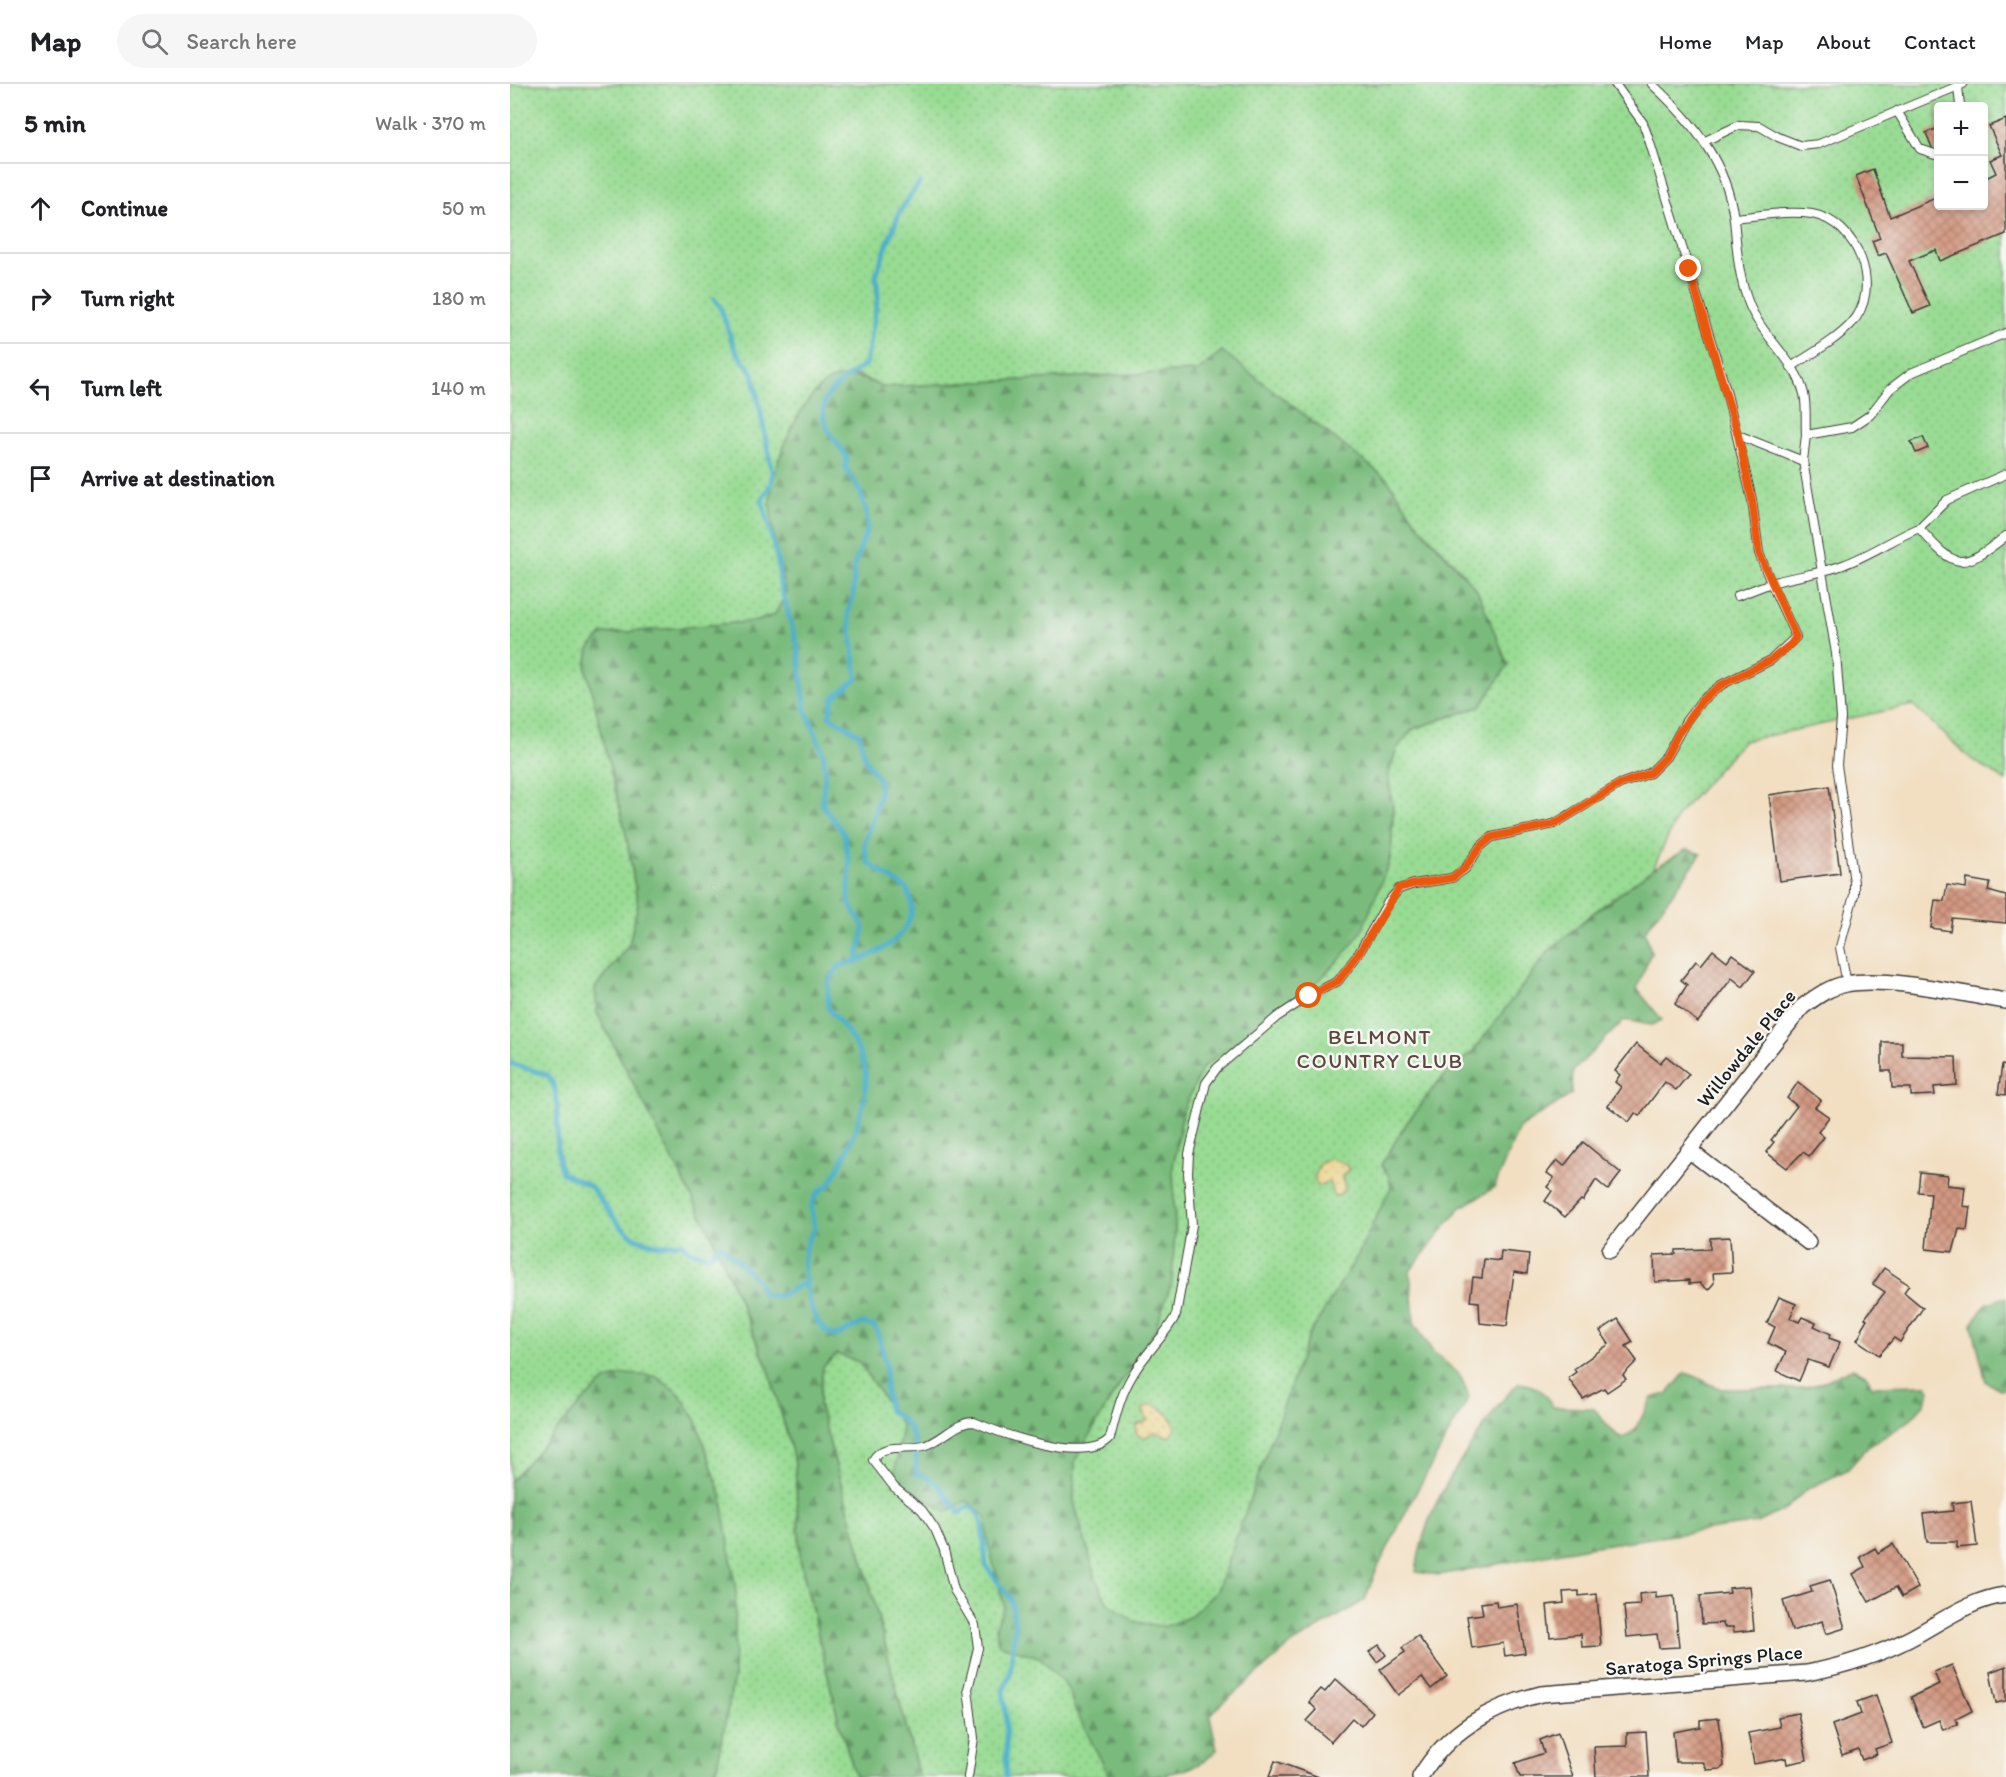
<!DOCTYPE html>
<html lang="en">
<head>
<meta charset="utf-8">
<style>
  :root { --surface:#fff; --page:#f6f6f6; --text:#202124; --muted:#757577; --line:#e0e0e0 }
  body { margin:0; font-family:Itim,sans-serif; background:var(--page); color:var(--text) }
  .controls { position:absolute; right:18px; top:18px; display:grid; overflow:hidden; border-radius:6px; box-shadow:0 3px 9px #0003 }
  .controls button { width:54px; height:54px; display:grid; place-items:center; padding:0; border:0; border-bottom:2px solid var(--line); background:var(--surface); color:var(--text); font:30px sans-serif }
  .stop { position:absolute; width:18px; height:18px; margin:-14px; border:4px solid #ea580c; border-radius:50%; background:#fff }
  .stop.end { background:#ea580c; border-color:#fff; box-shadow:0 2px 6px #0008 }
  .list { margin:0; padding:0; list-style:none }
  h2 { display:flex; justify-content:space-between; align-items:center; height:78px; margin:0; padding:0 24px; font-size:26px }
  h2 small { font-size:20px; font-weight:400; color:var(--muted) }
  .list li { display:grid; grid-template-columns:39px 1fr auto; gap:18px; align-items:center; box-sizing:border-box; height:90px; padding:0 24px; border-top:2px solid var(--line) }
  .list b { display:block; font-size:22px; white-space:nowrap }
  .list em { font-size:20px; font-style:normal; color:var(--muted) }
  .icon { flex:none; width:33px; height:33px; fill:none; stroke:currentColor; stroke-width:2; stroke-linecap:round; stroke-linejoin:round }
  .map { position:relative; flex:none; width:1496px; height:1693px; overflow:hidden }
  header { display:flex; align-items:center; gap:36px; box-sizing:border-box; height:84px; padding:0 30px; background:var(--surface); border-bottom:2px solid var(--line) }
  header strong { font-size:28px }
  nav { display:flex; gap:33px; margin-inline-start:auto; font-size:21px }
  .search { width:420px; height:54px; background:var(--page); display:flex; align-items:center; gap:15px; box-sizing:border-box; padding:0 21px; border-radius:33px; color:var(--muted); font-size:22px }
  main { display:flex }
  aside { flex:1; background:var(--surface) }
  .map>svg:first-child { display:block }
</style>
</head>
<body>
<header>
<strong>Map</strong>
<div class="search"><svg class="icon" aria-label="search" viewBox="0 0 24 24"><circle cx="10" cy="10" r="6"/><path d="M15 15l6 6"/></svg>Search here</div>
<nav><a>Home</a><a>Map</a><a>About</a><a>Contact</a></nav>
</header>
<main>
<aside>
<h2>5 min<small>Walk · 370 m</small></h2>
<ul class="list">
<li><svg class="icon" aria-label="ahead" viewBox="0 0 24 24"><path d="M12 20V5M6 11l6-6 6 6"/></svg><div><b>Continue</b></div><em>50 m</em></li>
<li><svg class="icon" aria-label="right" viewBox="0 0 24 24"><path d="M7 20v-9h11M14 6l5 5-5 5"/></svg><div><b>Turn right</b></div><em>180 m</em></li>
<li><svg class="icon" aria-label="left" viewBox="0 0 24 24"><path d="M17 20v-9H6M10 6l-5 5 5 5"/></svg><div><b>Turn left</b></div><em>140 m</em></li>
<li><svg class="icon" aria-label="arrive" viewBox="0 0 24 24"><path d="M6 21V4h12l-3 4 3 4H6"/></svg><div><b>Arrive at destination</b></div></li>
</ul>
</aside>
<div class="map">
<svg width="1496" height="1693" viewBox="0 0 1496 1693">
  <defs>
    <pattern id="grass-dots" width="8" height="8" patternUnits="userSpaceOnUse" patternTransform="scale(1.5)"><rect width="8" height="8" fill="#98db93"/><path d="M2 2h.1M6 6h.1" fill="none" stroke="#82bb7e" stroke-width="1.8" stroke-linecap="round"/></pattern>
    <pattern id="forest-firs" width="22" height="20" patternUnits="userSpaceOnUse" patternTransform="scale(1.5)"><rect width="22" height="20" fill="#7abb7d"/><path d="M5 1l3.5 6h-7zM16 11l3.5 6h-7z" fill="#639766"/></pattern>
    <pattern id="sand-dots" width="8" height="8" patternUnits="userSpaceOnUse" patternTransform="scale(1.5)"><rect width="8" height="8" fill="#eeda9e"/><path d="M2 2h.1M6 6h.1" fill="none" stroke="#ccba88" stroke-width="1.8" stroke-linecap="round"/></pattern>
    <pattern id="building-cross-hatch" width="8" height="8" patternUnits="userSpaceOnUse" patternTransform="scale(1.5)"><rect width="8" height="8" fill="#d39881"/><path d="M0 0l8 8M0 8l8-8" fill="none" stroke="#aa7b69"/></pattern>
  </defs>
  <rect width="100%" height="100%" fill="#f6f6f2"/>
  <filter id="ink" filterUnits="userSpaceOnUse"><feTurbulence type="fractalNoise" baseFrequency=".0167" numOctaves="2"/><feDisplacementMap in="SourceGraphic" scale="12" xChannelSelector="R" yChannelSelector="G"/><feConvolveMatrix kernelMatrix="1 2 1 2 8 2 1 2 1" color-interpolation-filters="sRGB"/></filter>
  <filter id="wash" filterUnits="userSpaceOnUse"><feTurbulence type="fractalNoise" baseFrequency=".008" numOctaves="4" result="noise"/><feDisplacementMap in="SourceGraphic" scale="24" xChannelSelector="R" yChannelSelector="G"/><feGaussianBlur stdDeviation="1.35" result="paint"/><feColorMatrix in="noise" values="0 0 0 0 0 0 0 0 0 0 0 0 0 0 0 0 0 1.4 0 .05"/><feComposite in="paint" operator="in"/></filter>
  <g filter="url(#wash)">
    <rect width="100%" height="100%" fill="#f2dfc2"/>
    <path fill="url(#grass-dots)" stroke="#5a7c58" stroke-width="1.5" fill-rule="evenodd" d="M 0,0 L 1496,0 L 1496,697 L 1461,675 L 1403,621 L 1233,657 L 1168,731 L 1143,785 L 1080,831 L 1038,868 L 965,965 L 928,998 L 896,1040 L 879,1092 L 881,1103 L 847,1173 L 799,1252 L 707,1507 L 657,1693 L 409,1693 L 361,1506 L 309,1321 L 313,1283 L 327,1270 L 349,1278 L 665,1147 L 663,1082 L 673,1026 L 693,983 L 807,898 L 832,873 L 881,773 L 883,724 L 878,691 L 887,664 L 903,645 L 971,622 L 954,490 L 909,442 L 877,395 L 688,287 L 373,303 L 346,291 L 260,418 L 267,474 L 276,510 L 265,530 L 248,537 L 116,750 L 128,820 L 119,861 L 85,904 L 202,1152 L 260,1289 L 285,1379 L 290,1475 L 329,1638 L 346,1693 L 205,1693 L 224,1592 L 78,1312 L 0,1397 ZM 1428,22 L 1474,22 L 1474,122 L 1428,122 Z"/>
    <g fill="url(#forest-firs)" stroke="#4b6c4c" stroke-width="1.5">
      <path d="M 712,267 L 877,395 L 909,442 L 967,506 L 998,581 L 971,622 L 903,645 L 887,664 L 878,691 L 883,724 L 881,773 L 852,847 L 832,873 L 807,898 L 693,983 L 673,1026 L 663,1082 L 665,1147 L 662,1198 L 644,1248 L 600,1316 L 565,1377 L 564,1418 L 587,1497 L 597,1518 L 623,1537 L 654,1543 L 679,1533 L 707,1507 L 799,1251 L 847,1173 L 881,1103 L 879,1092 L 871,1081 L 896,1040 L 928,998 L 965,965 L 1038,868 L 1080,832 L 1143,785 L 1177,765 L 1191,770 L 1135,847 L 1141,868 L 1127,905 L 1152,936 L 1142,941 L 1114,936 L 1063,987 L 1062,1010 L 1009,1044 L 984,1104 L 950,1124 L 900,1187 L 904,1238 L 922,1267 L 950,1291 L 959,1313 L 902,1416 L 865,1489 L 855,1516 L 782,1560 L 704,1627 L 700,1633 L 707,1665 C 686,1693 635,1693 600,1693 L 565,1626 L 559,1606 L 531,1574 L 488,1560 L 486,1542 L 494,1522 L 477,1455 L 476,1433 L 457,1417 L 436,1428 L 384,1393 L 392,1342 L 349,1278 L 327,1270 L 313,1283 L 309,1321 L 361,1506 L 409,1693 L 346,1693 L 329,1638 L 290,1475 L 285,1379 L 260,1289 L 202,1152 L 87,929 L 85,904 L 119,861 L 128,820 L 116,750 L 76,584 L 79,565 L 93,550 L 248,537 L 265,530 L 276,510 C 269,481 262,450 260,420 C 259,388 290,309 321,296 C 340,288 355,295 373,303 L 688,287 Z"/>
      <path d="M 1492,1214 L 1496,1214 L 1496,1304 L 1490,1305 L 1476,1298 L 1462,1240 L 1476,1220 Z"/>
      <path d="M 1343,1284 L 1357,1292 L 1362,1302 L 1417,1301 L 1420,1307 L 1414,1320 L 1399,1337 L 1358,1363 L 1337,1386 L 1296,1406 L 1274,1426 L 1247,1439 L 1078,1463 L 929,1491 L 906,1488 C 913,1433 936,1398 966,1354 C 979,1334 991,1315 1009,1299 C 1027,1301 1034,1307 1043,1323 L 1083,1324 C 1094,1334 1099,1349 1113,1354 L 1125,1346 L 1142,1314 L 1157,1310 L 1175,1289 C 1189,1292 1199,1301 1212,1305 L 1286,1305 L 1309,1300 Z"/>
      <path d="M 115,1290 L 145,1292 L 169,1309 L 186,1335 L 212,1414 L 226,1508 L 224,1592 L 205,1693 L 0,1693 L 0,1397 L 78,1312 L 95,1297 Z"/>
    </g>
    <g fill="url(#sand-dots)" stroke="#857b5d" stroke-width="1.5">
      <path d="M 820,1075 L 835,1080 L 839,1085 L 832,1092 L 835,1105 L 828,1112 L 823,1111 L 819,1097 L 808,1102 L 804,1095 L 810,1080 Z"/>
      <path d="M 640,1320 C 652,1323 663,1332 665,1344 L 660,1353 L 644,1348 L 634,1354 L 626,1350 L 626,1341 L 637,1337 L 633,1325 Z"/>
    </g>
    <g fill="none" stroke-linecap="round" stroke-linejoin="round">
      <g stroke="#4aafc9" stroke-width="5">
        <path d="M 410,98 L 390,127 L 366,190 L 368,212 L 356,280 C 331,299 300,312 319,347 C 324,357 333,365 337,375 L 335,383 L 349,405 L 356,426 L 358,443 L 344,482 L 343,514 L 338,528 L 347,595 L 324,613 L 319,632 L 349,650 L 355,675 L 370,697 L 369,712 L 354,761 L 358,779 L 397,805 C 399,810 402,818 402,823 C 401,856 357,876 329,882 L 318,899 L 318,925 C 336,943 356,971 356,997 C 356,1027 336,1072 321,1098 C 318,1103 315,1103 311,1106 C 298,1116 301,1131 305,1144 C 301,1151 296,1158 295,1166 C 290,1188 299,1246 326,1252 L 352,1239 L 363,1242 L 367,1246 L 376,1281 L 375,1303 L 379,1327 C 406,1340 407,1362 406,1390 C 430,1393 434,1414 450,1429 L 457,1423 L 463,1424 L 469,1431 L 472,1440 L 476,1482 L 501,1515 L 505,1543 L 500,1590 L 493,1607 L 496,1632 L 496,1693"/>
        <path d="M 204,215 L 210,222 L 225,266 L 243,289 L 262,387 L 261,399 L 252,416 L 268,478 L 270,500 L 288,564 L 295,624 L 313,668 L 315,687 L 312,720 L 334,750 L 339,778 L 339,819 L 354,843 L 347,878"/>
        <path d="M 0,979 L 37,991 C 56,1009 41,1063 52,1089 L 80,1102 L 110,1142 L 127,1155 L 149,1161 L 172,1159 L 179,1166 L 198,1172 L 211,1161 L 247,1196 L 254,1211 L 270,1212 L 297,1197"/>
      </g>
    </g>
    <g id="blocks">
      <g fill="url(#building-cross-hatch)">
        <path d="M 1496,35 L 1496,150 L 1430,177 L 1426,166 L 1399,177 L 1420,222 L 1403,229 L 1376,169 L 1368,172 L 1362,157 L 1370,154 L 1346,92 L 1363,85 L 1380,133 L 1428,113 L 1428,122 L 1474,122 L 1474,95 L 1486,89 L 1480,76 L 1492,71 L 1479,42 Z"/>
        <path d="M 1428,44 L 1428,78 L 1416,49 Z"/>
        <path d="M 1413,353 L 1418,364 L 1406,369 L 1401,358 Z"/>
        <path d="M 1319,702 L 1330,789 L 1270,797 L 1259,711 Z"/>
        <path d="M 1457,795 L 1480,799 L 1478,807 L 1496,812 L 1496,839 L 1442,834 L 1440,847 L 1421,844 L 1425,816 L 1434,817 L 1437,801 L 1456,804 Z"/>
        <path d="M 1203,866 L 1217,877 L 1222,870 L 1245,887 L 1233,903 L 1222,894 L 1188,938 L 1165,920 L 1177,901 L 1171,896 L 1186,877 L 1191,881 Z"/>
        <path d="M 1372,958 L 1392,958 L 1392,972 L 1446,973 L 1447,1001 L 1424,1003 L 1425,1011 L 1401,1012 L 1401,1004 L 1382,1004 L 1381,987 L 1372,987 Z"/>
        <path d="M 1126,960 L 1150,979 L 1156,972 L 1179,990 L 1166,1006 L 1155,998 L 1129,1032 L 1125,1029 L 1119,1038 L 1098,1022 L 1111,1003 L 1105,998 L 1110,991 L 1105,987 Z"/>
        <path d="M 1492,981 L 1496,982 L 1496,1011 L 1488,1010 Z"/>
        <path d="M 1288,998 L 1311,1016 L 1305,1023 L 1319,1033 L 1308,1048 L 1314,1053 L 1299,1072 L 1293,1068 L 1277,1084 L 1256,1068 L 1264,1058 L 1261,1056 L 1287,1022 L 1277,1014 Z"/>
        <path d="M 1073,1058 L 1111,1089 L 1098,1106 L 1086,1096 L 1073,1117 L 1071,1116 L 1055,1133 L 1035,1117 L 1042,1107 L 1037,1103 L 1044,1094 L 1037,1089 L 1047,1076 L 1054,1082 Z"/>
        <path d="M 1410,1088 L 1438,1091 L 1437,1101 L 1455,1103 L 1453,1122 L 1460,1123 L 1457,1146 L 1449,1145 L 1443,1168 L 1416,1165 L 1421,1109 L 1408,1108 Z"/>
        <path d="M 1220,1153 L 1222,1188 L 1203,1189 L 1204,1199 L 1198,1206 L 1190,1199 L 1179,1200 L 1179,1196 L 1145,1198 L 1144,1171 L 1166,1170 L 1166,1166 L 1200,1165 L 1200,1154 Z"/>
        <path d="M 991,1167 L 1019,1170 L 1017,1190 L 1004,1188 L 997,1242 L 970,1239 L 969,1218 L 960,1217 L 963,1193 L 972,1194 L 974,1175 L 990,1177 Z"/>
        <path d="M 1374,1184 L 1399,1201 L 1394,1208 L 1413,1224 L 1390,1258 L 1384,1254 L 1369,1271 L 1347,1256 L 1353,1246 L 1351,1245 L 1357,1235 L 1355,1234 L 1375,1208 L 1363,1200 Z"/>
        <path d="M 1269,1213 L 1286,1220 L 1280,1234 L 1289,1238 L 1292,1233 L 1306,1239 L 1304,1242 L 1321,1250 L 1319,1254 L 1330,1258 L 1319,1283 L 1298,1276 L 1289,1297 L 1267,1287 L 1276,1268 L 1258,1259 L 1265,1243 L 1257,1239 Z"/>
        <path d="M 1108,1235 L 1123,1258 L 1116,1262 L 1127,1277 L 1113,1291 L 1116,1295 L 1097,1308 L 1094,1304 L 1073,1315 L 1058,1294 L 1066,1288 L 1064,1285 L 1099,1260 L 1090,1247 Z"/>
        <path d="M 1461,1417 L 1467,1462 L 1447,1464 L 1447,1458 L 1417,1458 L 1413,1430 L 1443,1427 L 1442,1419 Z"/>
        <path d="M 1383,1460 L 1408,1504 L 1392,1513 L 1386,1503 L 1359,1518 L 1343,1490 L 1355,1483 L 1350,1473 L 1365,1464 L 1368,1469 Z"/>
        <path d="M 1320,1496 L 1335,1544 L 1316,1550 L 1312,1537 L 1282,1547 L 1273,1517 L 1302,1508 L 1300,1502 Z"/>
        <path d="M 1240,1502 L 1244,1546 L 1224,1548 L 1223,1543 L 1214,1543 L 1213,1539 L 1192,1540 L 1190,1512 L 1220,1509 L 1219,1504 Z"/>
        <path d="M 1069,1507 L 1069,1512 L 1087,1510 L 1091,1562 L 1072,1563 L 1071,1550 L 1040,1553 L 1037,1521 L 1054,1519 L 1053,1508 Z"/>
        <path d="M 1146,1508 L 1146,1514 L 1164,1512 L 1169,1563 L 1149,1564 L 1147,1550 L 1117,1553 L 1114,1522 L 1130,1521 L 1129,1510 Z"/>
        <path d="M 986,1517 L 987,1523 L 1007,1520 L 1015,1569 L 995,1572 L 993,1559 L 962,1564 L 957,1532 L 973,1530 L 971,1519 Z"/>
        <path d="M 908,1552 L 937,1592 L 921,1605 L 912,1593 L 888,1611 L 870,1586 L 895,1568 L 892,1564 Z"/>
        <path d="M 869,1561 L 876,1571 L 867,1578 L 859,1568 Z"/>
        <path d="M 1442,1581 L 1462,1627 L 1446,1635 L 1448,1640 L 1433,1646 L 1429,1636 L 1413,1643 L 1401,1613 L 1429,1600 L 1424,1588 Z"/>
        <path d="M 1496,1582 L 1496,1617 L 1486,1619 L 1480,1588 Z"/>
        <path d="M 826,1595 L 863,1628 L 851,1642 L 842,1634 L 821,1658 L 797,1637 L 807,1626 L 799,1618 L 811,1605 L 815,1608 Z"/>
        <path d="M 1366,1611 L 1382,1659 L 1365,1665 L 1367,1670 L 1352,1676 L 1348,1665 L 1332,1671 L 1322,1641 L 1351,1630 L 1347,1618 Z"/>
        <path d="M 1288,1629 L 1297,1676 L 1277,1680 L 1276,1674 L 1244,1680 L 1238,1649 L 1270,1643 L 1268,1633 Z"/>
        <path d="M 1209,1634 L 1214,1682 L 1210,1685 L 1197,1686 L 1193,1678 L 1166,1678 L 1163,1648 L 1190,1643 L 1190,1636 Z"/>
        <path d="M 1136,1648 L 1139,1693 L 1086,1693 L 1084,1663 L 1117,1662 L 1117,1649 Z"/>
        <path d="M 1048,1649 L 1063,1693 L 1010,1693 L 1005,1679 L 1034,1669 L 1030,1656 Z"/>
        <path d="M 765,1677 L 809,1693 L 759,1693 Z"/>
      </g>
    </g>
  </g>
  <g filter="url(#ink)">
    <use href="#blocks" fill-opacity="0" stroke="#3c3935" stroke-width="1.5"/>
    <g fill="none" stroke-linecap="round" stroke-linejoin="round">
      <g stroke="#3c3935" stroke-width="10">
        <g id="service">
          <path d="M 1105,0 L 1133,39 L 1140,59 L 1216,306 L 1242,416 L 1249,469 L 1261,499 L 1227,512"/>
          <path d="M 1142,0 C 1182,37 1217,79 1224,135 C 1227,165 1228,192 1239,220 C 1252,253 1286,276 1294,310 C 1297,323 1295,338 1296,351 L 1342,343 L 1360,331 L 1380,305 L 1401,289 L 1496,249"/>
          <path d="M 1448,2 L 1450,22"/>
          <path d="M 1387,27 L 1410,65 L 1425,70"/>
          <path d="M 1195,57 L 1229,41 L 1249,42 L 1268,53 L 1291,62 L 1309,60 L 1453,0"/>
          <path d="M 1224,134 C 1248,132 1277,126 1302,130 C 1348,138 1374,205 1341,240 C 1325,257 1301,270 1281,283"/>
          <path d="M 1228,351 L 1293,377"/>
          <path d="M 1296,351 L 1293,377 L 1326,569 L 1331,634 L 1327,681 L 1344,798 L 1344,811 L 1330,863 L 1337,900"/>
          <path d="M 1409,444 L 1437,416 L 1496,390"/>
          <path d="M 458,1693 L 464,1654 L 458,1605 L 468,1564 L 465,1541 L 444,1506 L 434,1466 L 425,1445 L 412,1426 L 384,1403 L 363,1376 C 372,1358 397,1366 414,1362 C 432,1357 445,1338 464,1338 C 492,1350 577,1381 600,1354 C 606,1332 610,1312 622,1292 C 634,1270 654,1254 666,1231 L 682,1141 L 678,1089 L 679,1070 L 696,999 L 707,984 L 767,933 L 799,912 L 828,897 L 849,869 L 878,818 L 889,805 L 904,800 L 942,794 L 955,785 L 970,763 L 982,753 L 1044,740 L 1110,700 L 1140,689 L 1156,673 L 1176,637 L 1192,616 L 1211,601 L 1261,576 L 1286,553 L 1261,499 C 1285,492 1310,490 1333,481 C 1360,471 1383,455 1409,444 C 1446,486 1451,487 1496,452"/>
        </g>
      </g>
      <g stroke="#3c3935" stroke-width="18">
        <g id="minor">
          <path d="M 1180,1067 L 1298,1158"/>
          <path d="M 1100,1166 L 1292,923 C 1306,913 1319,903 1336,900 C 1378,892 1452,910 1496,917"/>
          <path d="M 910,1693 C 938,1647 980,1623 1031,1610 L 1297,1589 C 1333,1582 1366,1572 1399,1555 C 1430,1539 1460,1515 1496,1511"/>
        </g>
      </g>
      <use href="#service" stroke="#fff" stroke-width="8"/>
      <use href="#minor" stroke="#fff" stroke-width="15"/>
    </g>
  </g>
  <g fill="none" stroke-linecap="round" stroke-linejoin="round" filter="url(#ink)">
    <path stroke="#ea580c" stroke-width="8" d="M 799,912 L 828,897 L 849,869 L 889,804 L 904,800 L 942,794 L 955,784 L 970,763 L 982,753 L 1044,740 L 1110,700 L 1140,689 L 1156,673 L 1168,650 L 1192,616 L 1211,601 L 1261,576 L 1281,560 L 1286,553 L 1249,469 L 1242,416 L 1228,351 L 1179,185"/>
  </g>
  <g text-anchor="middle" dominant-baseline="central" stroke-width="5" stroke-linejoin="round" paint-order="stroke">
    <g font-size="20" fill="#1c1c1c" stroke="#f6f6f2">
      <text transform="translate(1236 964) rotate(-51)">Willowdale Place</text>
      <text transform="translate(1194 1576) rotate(-5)">Saratoga Springs Place</text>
    </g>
    <g font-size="21" letter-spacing="1.5" fill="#5c473f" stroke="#f6f6f2">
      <text x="870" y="952">BELMONT<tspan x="870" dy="24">COUNTRY CLUB</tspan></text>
    </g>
  </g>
</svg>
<div class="controls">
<button>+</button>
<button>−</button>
</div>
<div class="stop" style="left:799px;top:912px"></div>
<div class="stop end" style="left:1179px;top:185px"></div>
</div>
</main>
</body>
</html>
